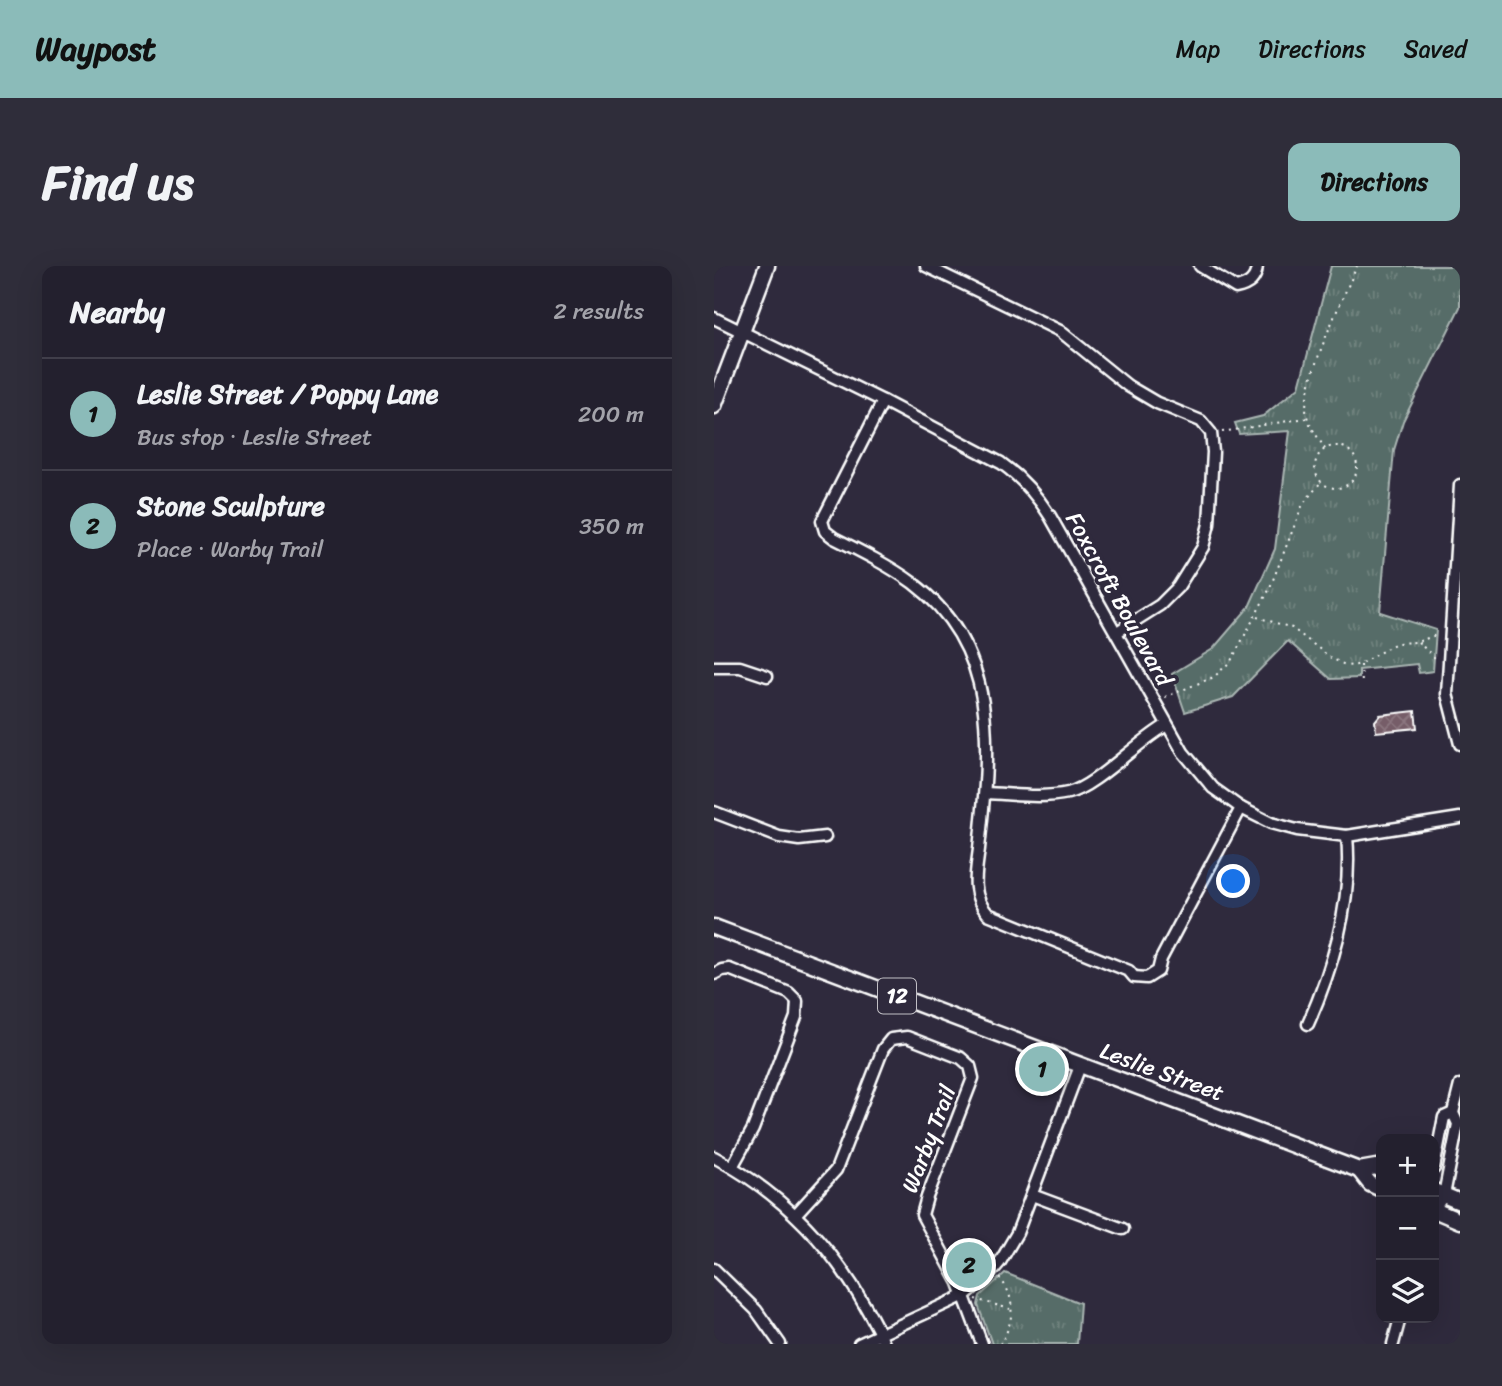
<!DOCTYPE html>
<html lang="en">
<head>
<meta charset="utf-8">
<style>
  :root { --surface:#23202e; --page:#2f2d3a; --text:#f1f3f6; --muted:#a3a3aa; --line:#403e4a; --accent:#8bbbb9 }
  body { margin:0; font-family:Sriracha,sans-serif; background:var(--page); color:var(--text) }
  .controls { position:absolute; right:21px; bottom:21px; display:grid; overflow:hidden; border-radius:14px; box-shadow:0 7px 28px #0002 }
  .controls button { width:63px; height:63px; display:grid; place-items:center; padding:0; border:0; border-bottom:2px solid var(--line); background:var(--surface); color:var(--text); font:35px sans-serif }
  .you { position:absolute; left:520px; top:616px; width:24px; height:24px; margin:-18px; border:5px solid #fff; border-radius:50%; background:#1a73e8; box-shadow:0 0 0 10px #1a73e833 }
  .badge { display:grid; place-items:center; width:46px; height:46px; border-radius:50%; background:var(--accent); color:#111; font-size:23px; font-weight:700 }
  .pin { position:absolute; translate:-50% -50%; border:4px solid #fff; box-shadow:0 2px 7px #0006 }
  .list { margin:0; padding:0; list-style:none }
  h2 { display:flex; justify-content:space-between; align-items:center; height:91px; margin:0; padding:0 28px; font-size:30px }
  h2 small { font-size:23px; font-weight:400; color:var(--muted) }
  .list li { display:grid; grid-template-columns:46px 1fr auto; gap:21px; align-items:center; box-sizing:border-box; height:112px; padding:0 28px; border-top:2px solid var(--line) }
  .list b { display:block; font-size:26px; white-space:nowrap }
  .list p { margin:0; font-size:23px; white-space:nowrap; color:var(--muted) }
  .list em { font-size:23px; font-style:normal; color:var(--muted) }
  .icon { flex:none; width:38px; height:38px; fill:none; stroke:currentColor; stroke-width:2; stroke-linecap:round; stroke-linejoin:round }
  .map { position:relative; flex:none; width:746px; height:1078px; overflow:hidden; border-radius:14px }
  header { display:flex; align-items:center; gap:42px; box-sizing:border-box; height:98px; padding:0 35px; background:var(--accent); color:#111 }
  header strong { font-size:33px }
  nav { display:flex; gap:38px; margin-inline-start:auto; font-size:24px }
  .intro { display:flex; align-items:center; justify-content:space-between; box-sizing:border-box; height:168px; padding:0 42px }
  h1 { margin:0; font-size:49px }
  .button { padding:18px 32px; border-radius:14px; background:var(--accent); color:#111; font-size:24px; font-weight:700 }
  main { display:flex; gap:42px; padding:0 42px }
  aside { flex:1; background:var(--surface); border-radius:14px; box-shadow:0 7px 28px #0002 }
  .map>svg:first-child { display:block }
</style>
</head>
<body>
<header>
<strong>Waypost</strong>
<nav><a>Map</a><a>Directions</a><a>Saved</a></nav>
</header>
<div class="intro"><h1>Find us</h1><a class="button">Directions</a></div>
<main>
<aside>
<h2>Nearby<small>2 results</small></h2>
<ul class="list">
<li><span class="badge">1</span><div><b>Leslie Street / Poppy Lane</b><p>Bus stop · Leslie Street</p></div><em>200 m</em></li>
<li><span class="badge">2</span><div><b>Stone Sculpture</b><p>Place · Warby Trail</p></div><em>350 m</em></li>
</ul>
</aside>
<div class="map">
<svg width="746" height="1078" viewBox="0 0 746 1078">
  <defs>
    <pattern id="park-tufts" width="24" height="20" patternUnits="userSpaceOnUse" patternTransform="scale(1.75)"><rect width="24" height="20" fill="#566c67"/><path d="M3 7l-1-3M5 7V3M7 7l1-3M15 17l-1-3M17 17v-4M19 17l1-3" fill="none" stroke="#6f827e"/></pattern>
    <pattern id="building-cross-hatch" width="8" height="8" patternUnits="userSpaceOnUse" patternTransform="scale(1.75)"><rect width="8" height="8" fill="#765d68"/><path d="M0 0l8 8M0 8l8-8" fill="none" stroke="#8b757f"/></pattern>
  </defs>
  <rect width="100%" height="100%" fill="#2f2a3d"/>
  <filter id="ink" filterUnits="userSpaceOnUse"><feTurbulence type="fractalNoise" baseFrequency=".0143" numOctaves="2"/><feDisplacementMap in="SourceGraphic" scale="14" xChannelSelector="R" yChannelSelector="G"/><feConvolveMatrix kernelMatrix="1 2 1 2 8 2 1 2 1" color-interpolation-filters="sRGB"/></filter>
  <g filter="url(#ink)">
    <g fill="url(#park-tufts)" stroke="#aab6b3" stroke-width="2">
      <path d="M 617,0 L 746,0 L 746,41 L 689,155 L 680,184 L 666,346 L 722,364 L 719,405 L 705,407 L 703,398 L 645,404 L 645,412 L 617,413 L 574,375 L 519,431 L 471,446 L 458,408 L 499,383 L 535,341 L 561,283 L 576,165 L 525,168 L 521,157 L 549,150 L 585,121 Z"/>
      <path d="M 291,1007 L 366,1037 L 363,1078 L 278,1078 L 264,1039 L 266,1030 Z"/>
    </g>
    <path fill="url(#building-cross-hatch)" stroke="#fff" stroke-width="2" d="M 701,445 L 703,462 L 662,466 L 661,455 L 666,449 Z"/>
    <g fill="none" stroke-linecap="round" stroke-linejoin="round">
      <g stroke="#fff" stroke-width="15">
        <g id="street">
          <path d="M 212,0 L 346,65 L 414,120 L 443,137 L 487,155 L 497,167 L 499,186 L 495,258 L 489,281 L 464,321 L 446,339 L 403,366"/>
          <path d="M 486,0 L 522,22 C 535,19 542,14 543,0"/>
          <path d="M 0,52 L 169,135 L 287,197 C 308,212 322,228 336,250 L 469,486 L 499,522 L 527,542 L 557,557 L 583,564 L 633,570 L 746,552"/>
          <path d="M 169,135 L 108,255 L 111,265 L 120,272 C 146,285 176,300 199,317 C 288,384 275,486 265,583 C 262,607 256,629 274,648 L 415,705 L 420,711 L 433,712 L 444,705 L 447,693 L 527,542"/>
          <path d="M 746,219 L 733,428 L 746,478"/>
          <path d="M 0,401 L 26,401 L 53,410"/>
          <path d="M 272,527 C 298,528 327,533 354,527 C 381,521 425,474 453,459"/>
          <path d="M 0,546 L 65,571 L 85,574 L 111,571"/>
          <path d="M 0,708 L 8,704 L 15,703 L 75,727 L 83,735 L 82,751 L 39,863 L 18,901"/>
          <path d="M 594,758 C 620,699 639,635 633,570"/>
          <path d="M 0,891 C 64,925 115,976 151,1040 C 158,1052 165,1064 170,1078"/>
          <path d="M 720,902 L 730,851 L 739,847"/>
          <path d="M 318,929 L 409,963"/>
          <path d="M 720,943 L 730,929 L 744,858 L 739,847 L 746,819"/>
          <path d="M 81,949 L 122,904 L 169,783 L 177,773 L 193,771 L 247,792 L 256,800 L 259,812 L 213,931 L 208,949 L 245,1017 L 268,1078"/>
          <path d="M 0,1003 L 42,1044 L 66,1078"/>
          <path d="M 145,1078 L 251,1029 L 275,1009 L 286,996 L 303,967 L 366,800"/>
          <path d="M 679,1078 L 686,1052"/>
        </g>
      </g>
      <g stroke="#fff" stroke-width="19">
        <path id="secondary" d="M 0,140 L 53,0"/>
      </g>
      <g stroke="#fff" stroke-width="19">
        <g id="primary">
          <path d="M 0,661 L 645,904 L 662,901 L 667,904"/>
          <path d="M 645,904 L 656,918 L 667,923"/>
          <path d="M 720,925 L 746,936"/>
          <path d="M 720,944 L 746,955"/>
        </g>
      </g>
      <g stroke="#fff" stroke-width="2" stroke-dasharray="2 5" stroke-linecap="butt">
        <path d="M 508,166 L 592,152"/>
        <circle cx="622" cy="201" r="21"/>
        <path d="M 611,183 C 605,173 596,161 593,150 C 585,121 630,30 643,0"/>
        <path d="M 543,351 L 578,362 L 617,392 L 631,399 L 639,400 L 646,398 L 682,377 L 703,376 L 722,369"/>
        <path d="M 704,376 L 721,392"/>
        <path d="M 647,399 L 648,418"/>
        <path d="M 451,431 L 500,411 L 517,395 L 555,324 L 589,238 L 607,216"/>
        <path d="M 285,1012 C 303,1030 300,1058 286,1078"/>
        <path d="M 261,1033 L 296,1043"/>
      </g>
      <use href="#street" stroke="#2f2a3d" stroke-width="10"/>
      <use href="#secondary" stroke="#2f2a3d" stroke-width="14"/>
      <use href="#primary" stroke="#2f2a3d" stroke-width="14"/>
    </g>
  </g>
  <g text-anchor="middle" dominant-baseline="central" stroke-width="7" stroke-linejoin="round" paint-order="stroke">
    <rect fill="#2f2a3d" stroke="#c1bfc5" stroke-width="2" x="164" y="712.5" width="38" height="35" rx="5"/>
    <g font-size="21" font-weight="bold" fill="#fff">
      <text x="183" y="730">12</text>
    </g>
    <g font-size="23" fill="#fff" stroke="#2f2a3d">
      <text transform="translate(405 333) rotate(61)">Foxcroft Boulevard</text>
      <text transform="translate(448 806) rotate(20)">Leslie Street</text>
      <text transform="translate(215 873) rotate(-69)">Warby Trail</text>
    </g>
  </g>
</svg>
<div class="controls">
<button>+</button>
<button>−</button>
<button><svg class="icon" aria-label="layers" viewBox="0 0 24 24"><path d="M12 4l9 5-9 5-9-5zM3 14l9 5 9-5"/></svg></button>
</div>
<div class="you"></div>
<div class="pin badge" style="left:328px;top:803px">1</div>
<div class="pin badge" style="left:255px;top:999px">2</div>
</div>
</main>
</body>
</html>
